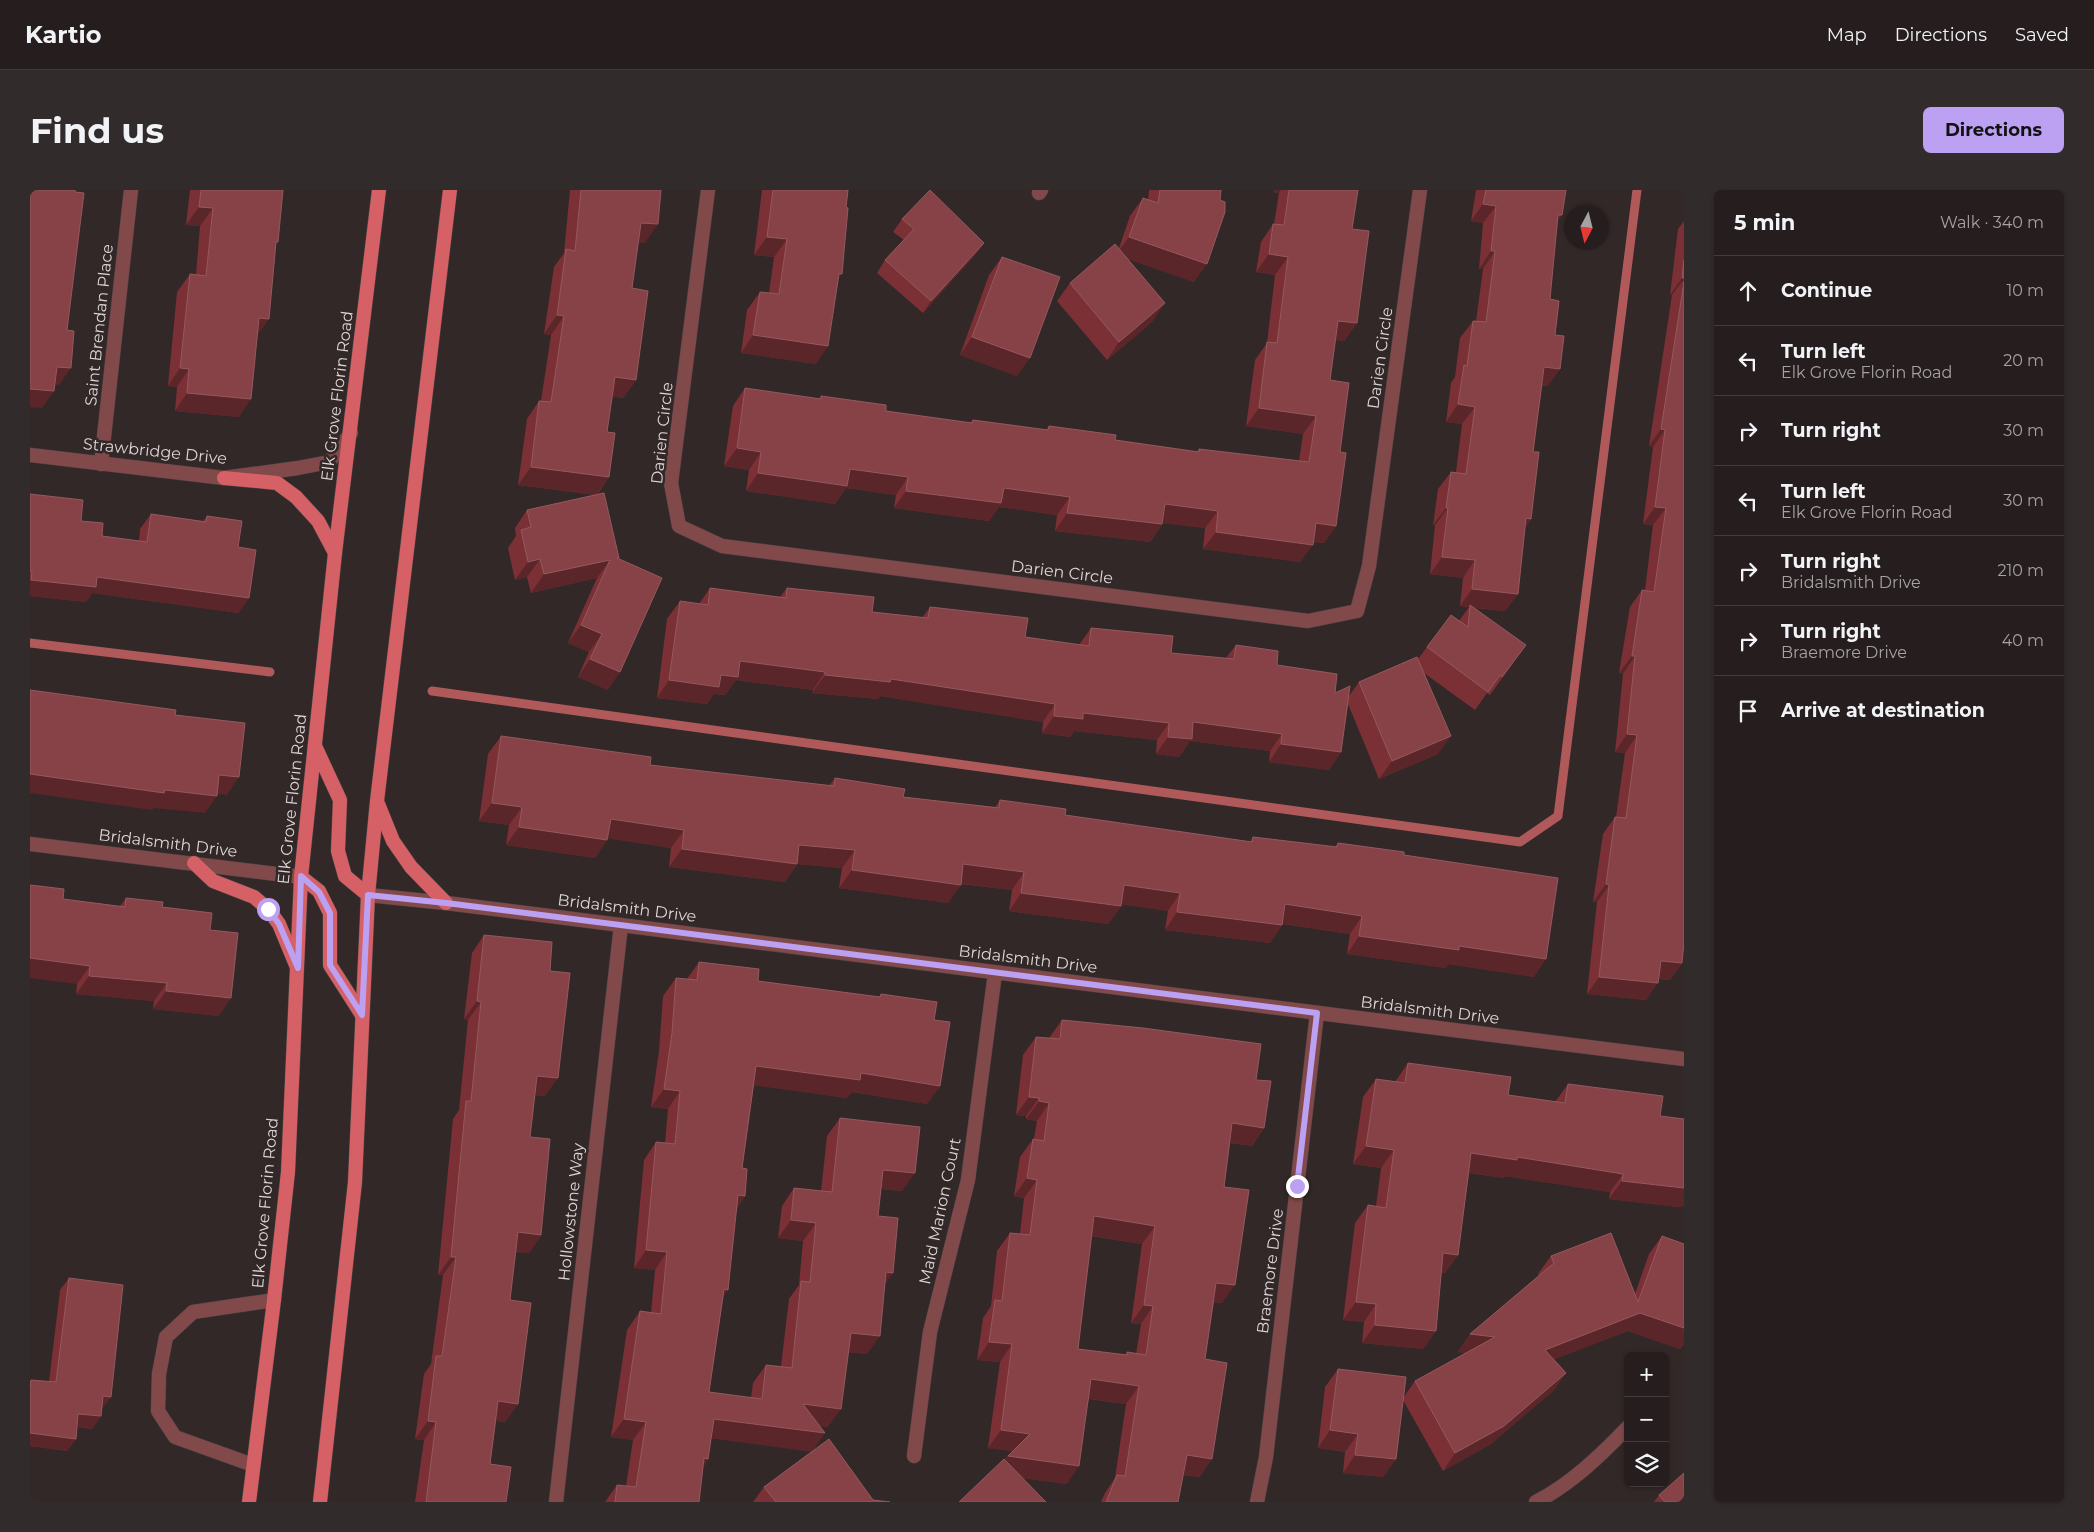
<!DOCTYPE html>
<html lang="en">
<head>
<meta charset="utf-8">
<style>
  :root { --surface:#261e1e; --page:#322b2b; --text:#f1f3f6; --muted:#a4a2a4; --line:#423c3c; --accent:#bca0f2 }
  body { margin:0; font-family:Montserrat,sans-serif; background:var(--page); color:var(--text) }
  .controls { position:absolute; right:15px; bottom:15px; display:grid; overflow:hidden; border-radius:8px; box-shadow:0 1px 4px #0004 }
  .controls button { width:45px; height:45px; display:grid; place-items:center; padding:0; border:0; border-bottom:1px solid var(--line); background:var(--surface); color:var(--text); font:25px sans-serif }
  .compass { position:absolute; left:1534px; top:15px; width:45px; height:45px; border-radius:50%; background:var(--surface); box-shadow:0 1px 4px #0004; rotate:187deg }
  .stop { position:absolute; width:15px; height:15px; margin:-11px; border:4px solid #bca0f2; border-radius:50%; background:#fff }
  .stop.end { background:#bca0f2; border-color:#fff; box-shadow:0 1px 5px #0008 }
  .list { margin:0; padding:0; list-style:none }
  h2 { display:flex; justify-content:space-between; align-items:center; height:65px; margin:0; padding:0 20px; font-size:21px }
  h2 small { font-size:16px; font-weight:400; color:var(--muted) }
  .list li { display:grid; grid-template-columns:32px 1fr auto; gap:15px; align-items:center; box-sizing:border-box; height:70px; padding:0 20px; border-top:1px solid var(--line) }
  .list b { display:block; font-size:19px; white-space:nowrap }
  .list p { margin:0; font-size:16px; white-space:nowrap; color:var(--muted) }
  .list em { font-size:16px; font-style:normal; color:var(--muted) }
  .icon { flex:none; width:28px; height:28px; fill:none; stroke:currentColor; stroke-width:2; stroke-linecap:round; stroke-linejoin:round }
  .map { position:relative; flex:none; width:1654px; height:1312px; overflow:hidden; border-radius:8px }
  header { display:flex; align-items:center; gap:30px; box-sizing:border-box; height:70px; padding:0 25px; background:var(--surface); border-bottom:1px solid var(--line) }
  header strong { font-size:24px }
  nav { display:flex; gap:28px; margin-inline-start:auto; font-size:18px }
  .intro { display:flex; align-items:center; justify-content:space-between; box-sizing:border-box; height:120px; padding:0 30px }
  h1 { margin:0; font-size:35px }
  .button { padding:12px 22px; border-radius:8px; background:var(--accent); color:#111; font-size:18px; font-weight:700 }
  main { display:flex; gap:30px; padding:0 30px }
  aside { flex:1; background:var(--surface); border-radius:8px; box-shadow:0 1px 4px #0004 }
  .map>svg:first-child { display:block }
</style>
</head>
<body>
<header>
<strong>Kartio</strong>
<nav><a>Map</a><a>Directions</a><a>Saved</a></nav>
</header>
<div class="intro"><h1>Find us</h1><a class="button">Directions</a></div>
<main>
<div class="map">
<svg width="1654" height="1312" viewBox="0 0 1654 1312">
  <rect width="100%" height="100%" fill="#332828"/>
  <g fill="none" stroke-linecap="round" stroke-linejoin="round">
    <g stroke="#af595b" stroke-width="9">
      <path d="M 0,453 L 240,482"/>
      <path d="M 402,501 L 1490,652 L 1528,626 L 1607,0"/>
    </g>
    <g stroke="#4e4444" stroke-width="15">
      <path id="service" d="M 223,1275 L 145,1247 L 128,1221 L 129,1184 L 136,1147 L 163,1122 L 244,1110"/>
    </g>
    <g stroke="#4e4444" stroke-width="15">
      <g id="minor">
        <path d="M 678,0 L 641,293 L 649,336 L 692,356 L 1278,431 L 1327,421 L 1339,376 L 1390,0"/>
        <path d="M 1009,3 L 1011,0"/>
        <path d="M 0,265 L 194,288 L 268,278 L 299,272 L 321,243"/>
        <path d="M 71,274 L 101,0"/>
        <path d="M 0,654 L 271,687"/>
        <path d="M 338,705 L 416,713 L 1654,869"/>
        <path d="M 884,1266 L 900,1142 L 938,990 L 965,783"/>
        <path d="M 526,1312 L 591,735"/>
        <path d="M 1227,1312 L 1236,1267 L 1287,823"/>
        <path d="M 1506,1312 C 1541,1294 1570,1266 1598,1237"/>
      </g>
    </g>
    <g stroke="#4e4444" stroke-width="15">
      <g id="primary">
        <path d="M 194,288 L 247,293 L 266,307 L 288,331 L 305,363"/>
        <path d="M 285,556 L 310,610 L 308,661 L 315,686 L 338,705"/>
        <path d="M 348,614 L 363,651 L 381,677 L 416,713"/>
        <path d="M 164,673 L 183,691 L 224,707 L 238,719 L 249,734 L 266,775"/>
        <path d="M 271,687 L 289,701 L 300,723 L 300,775 L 332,825"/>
        <path d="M 219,1312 L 244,1110 L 258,982 L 271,687 L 305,363 L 349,0"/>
        <path d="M 290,1312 L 325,992 L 338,705 L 347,611 L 420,0"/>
      </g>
    </g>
    <use href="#service" stroke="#82494a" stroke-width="14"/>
    <use href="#minor" stroke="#82494a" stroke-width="14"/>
    <use href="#primary" stroke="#d56166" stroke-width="14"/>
  </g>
  <g fill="#7b3036" fill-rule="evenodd">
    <path d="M 160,0 L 253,0 L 246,55 L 227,146 L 209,227 L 145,221 L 147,197 L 138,196 L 147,102 L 160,84 L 166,85 L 170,36 L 156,35 Z"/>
    <path d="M 540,0 L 631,0 L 615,53 L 608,52 L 602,98 L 606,190 L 593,208 L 582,206 L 577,242 L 579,287 L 567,305 L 589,368 L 588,369 L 578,500 L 548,487 L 559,462 L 538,453 L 567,388 L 501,403 L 497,387 L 485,390 L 478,358 L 486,346 L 485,338 L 497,320 L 565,305 L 488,295 L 497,229 L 509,211 L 511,211 L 521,145 L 514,144 L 524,77 L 534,63 Z"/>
    <path d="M 732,0 L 818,0 L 808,89 L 786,174 L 711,163 L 717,120 L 730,102 L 739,103 L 744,67 L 724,65 Z"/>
    <path d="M 1119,0 L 1191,0 L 1164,92 L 1098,69 L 1123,131 L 1077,170 L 1027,111 L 1040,93 L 1089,58 L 1100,26 L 1113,8 L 1118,10 Z"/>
    <path d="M 1245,0 L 1328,0 L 1322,39 L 1327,133 L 1314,151 L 1305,150 L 1300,190 L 1310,262 L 1306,336 L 1294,353 L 1283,352 L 1270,372 L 1173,359 L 1175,338 L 1133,333 L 1120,352 L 1025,341 L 1027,325 L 969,317 L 959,331 L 864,318 L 866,305 L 816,298 L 805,314 L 716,301 L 719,280 L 694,276 L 703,216 L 715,198 L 789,209 L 791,206 L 856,221 L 940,233 L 943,230 L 1016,240 L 1019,236 L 1085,250 L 1167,262 L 1169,259 L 1269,271 L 1273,244 L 1216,236 L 1225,170 L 1237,153 L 1245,85 L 1226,82 L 1231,52 L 1243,34 L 1244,34 L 1249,3 L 1244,2 Z"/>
    <path d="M 1446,0 L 1536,0 L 1527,32 L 1520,109 L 1518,196 L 1512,196 L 1503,262 L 1501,329 L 1495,337 L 1488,404 L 1475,421 L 1445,418 L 1483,473 L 1460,505 L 1457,503 L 1445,520 L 1394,483 L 1408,564 L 1349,589 L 1318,514 L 1311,562 L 1299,580 L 1239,572 L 1240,561 L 1160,551 L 1149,567 L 1126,564 L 1127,550 L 1044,541 L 1040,547 L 1012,543 L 1013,532 L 850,506 L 848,509 L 782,503 L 783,500 L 706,490 L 695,505 L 684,504 L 677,514 L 627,508 L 637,429 L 650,411 L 669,414 L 680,398 L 750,407 L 757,398 L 842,422 L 892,428 L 900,417 L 995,447 L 1049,455 L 1061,438 L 1141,463 L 1196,468 L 1206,455 L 1305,503 L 1319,506 L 1329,492 L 1388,469 L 1397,457 L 1429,431 L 1439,417 L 1430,416 L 1433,388 L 1400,384 L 1405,335 L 1403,335 L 1408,299 L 1421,282 L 1426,282 L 1432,234 L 1416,232 L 1421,193 L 1425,187 L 1430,148 L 1443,131 L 1446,131 L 1453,79 L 1449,79 L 1453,33 L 1441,31 Z"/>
    <path d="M 872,29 L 954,53 L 945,65 L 893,123 L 847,83 L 855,70 L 874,50 L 863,42 Z"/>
    <path d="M 1654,31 L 1654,752 L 1652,773 L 1640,790 L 1629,789 L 1616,810 L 1557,804 L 1567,712 L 1563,712 L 1573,644 L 1585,627 L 1586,627 L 1595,563 L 1585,562 L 1593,484 L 1589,483 L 1600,417 L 1612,400 L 1615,400 L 1623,335 L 1613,334 L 1623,257 L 1619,256 L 1642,105 L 1640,105 L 1648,39 Z"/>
    <path d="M 972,67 L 987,186 L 930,165 L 959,85 Z"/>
    <path d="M 0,304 L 51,331 L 72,346 L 109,351 L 110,339 L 121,324 L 173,331 L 177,326 L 208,357 L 209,423 L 62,403 L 56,412 L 0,406 Z"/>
    <path d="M 471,546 L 620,575 L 799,596 L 805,588 L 873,607 L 965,617 L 970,610 L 1035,625 L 1220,652 L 1223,647 L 1305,657 L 1308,653 L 1374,665 L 1504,787 L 1418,774 L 1416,778 L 1317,764 L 1320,744 L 1253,734 L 1252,735 L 1240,753 L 1135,740 L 1138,721 L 1091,714 L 1091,716 L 1078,734 L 979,721 L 982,700 L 931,694 L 918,713 L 809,698 L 812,678 L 767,674 L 755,692 L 639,677 L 641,658 L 578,648 L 565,668 L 476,655 L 479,635 L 449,631 L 458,564 Z"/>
    <path d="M 96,708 L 132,717 L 180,740 L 189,826 L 123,819 L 124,811 L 46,804 L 47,794 L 33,709 L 90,716 Z"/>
    <path d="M 454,745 L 520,781 L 515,906 L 505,905 L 500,947 L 511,1045 L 499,1063 L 485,1062 L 480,1110 L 488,1214 L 475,1232 L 466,1231 L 460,1274 L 476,1312 L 385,1312 L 394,1250 L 385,1249 L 394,1184 L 401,1174 L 413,1085 L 408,1085 L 423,929 L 429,920 L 438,830 L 434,829 L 442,763 Z"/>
    <path d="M 669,772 L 728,791 L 849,807 L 851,804 L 904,830 L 910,896 L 897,914 L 822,902 L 817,908 L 724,895 L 712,978 L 715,1006 L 707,1018 L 679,1202 L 721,1208 L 723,1193 L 736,1175 L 751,1176 L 759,1109 L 769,1095 L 773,1051 L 748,1048 L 752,1016 L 764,998 L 791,1001 L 797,946 L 810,928 L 872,1001 L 851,999 L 848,1026 L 863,1083 L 855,1093 L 837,1164 L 818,1162 L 798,1237 L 789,1236 L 782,1261 L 843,1310 L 860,1312 L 723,1312 L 734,1297 L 782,1261 L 681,1248 L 678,1269 L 673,1277 L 669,1312 L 575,1312 L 587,1295 L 596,1296 L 603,1250 L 581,1247 L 597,1140 L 610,1121 L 621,1123 L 625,1080 L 604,1078 L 614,970 L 626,952 L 635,953 L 638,919 L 621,917 L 629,861 L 633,806 L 646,788 L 657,789 Z"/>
    <path d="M 1032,830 L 1226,890 L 1234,938 L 1222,956 L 1200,953 L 1194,997 L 1192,1113 L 1184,1112 L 1175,1169 L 1170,1287 L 1153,1285 L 1148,1312 L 1071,1312 L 1075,1303 L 1085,1288 L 1096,1214 L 1059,1209 L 1037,1294 L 992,1288 L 975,1269 L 982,1261 L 958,1258 L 970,1172 L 947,1170 L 953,1128 L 961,1116 L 967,1061 L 980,1043 L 990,1044 L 994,1008 L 984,1006 L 990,967 L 1003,949 L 1004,949 L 1007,931 L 996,929 L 996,926 L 986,925 L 993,865 L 1006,847 L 1019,848 ZM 1061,1046 L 1112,1054 L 1101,1133 L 1111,1134 L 1106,1164 L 1097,1162 L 1096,1165 L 1048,1159 Z"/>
    <path d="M 1378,873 L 1478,905 L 1525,912 L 1538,894 L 1630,926 L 1654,929 L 1654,1016 L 1648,1017 L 1579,1009 L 1580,1002 L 1475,986 L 1474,988 L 1439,983 L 1428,1065 L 1415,1083 L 1411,1083 L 1406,1141 L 1393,1159 L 1332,1153 L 1334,1132 L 1313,1130 L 1325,1033 L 1338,1015 L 1346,1016 L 1351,978 L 1323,974 L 1333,907 L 1346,889 L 1365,892 Z"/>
    <path d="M 1632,1046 L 1654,1054 L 1654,1154 L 1650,1159 L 1598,1141 L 1524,1169 L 1536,1183 L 1523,1201 L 1461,1254 L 1413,1281 L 1373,1210 L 1366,1269 L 1353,1287 L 1313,1283 L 1315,1262 L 1288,1258 L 1295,1197 L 1308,1179 L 1373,1208 L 1385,1191 L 1436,1163 L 1428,1162 L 1440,1144 L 1509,1086 L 1508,1084 L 1521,1066 L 1605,1104 L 1619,1064 Z"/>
    <path d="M 39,1088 L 81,1207 L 71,1219 L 71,1226 L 62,1239 L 47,1237 L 46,1249 L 37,1261 L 0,1256 L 0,1191 L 1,1190 L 19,1192 L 30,1100 Z"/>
    <path d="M 1629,1305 L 1654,1312 L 1624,1312 Z"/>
  </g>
  <g fill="#5a2629">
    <path d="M 1246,0 L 1251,0 L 1249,3 L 1244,2 Z"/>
    <path d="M 1453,14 L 1466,16 L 1453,33 L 1441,31 Z"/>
    <path d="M 169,17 L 183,18 L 170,36 L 156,35 Z"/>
    <path d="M 1528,25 L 1532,25 L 1519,43 Z"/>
    <path d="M 611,33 L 628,34 L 615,53 L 598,51 Z"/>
    <path d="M 737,47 L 757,49 L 744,67 L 724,65 Z"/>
    <path d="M 1099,47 L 1177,74 L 1164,92 L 1086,65 Z"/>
    <path d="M 954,53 L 945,65 L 893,123 L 901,111 Z"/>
    <path d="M 1461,61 L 1465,61 L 1453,79 L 1449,79 Z"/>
    <path d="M 1239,64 L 1258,67 L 1245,85 L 1226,82 Z"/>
    <path d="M 1652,88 L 1654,88 L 1654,89 L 1642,105 L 1640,105 Z"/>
    <path d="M 1135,113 L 1123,131 L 1077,170 L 1089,152 Z"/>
    <path d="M 527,125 L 534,126 L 521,145 L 514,144 Z"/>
    <path d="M 229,128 L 239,129 L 226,147 Z"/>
    <path d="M 1308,131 L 1327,133 L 1314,151 L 1295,148 Z"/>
    <path d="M 723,145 L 798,156 L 786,174 L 711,163 Z"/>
    <path d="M 942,147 L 1000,168 L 987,186 L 930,165 Z"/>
    <path d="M 27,177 L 41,178 L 29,195 L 15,194 Z"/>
    <path d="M 1514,177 L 1530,179 L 1518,196 L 1502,194 Z"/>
    <path d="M 150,178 L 159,179 L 147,197 L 138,196 Z"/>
    <path d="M 585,187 L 606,190 L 593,208 L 573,205 Z"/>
    <path d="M 0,199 L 24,201 L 12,218 L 0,217 Z"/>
    <path d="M 157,203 L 221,209 L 209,227 L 145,221 Z"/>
    <path d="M 1428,214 L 1445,217 L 1432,234 L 1416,232 Z"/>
    <path d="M 1229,218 L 1286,226 L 1273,244 L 1216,236 Z"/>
    <path d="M 1631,239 L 1635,240 L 1623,257 L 1619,256 Z"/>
    <path d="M 707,258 L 731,262 L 719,280 L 694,276 Z"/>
    <path d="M 501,277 L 579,287 L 566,305 L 488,295 Z"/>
    <path d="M 820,279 L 878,287 L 866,305 L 816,298 L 805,314 L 716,301 L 728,283 Z"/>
    <path d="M 974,298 L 1040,307 L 1027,325 L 969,317 L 959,331 L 864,318 L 876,301 Z"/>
    <path d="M 1135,314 L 1188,321 L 1175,338 L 1123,332 Z"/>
    <path d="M 1625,317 L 1636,318 L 1623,335 L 1613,334 Z"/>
    <path d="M 1416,318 L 1418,318 L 1405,335 L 1403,335 Z"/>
    <path d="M 1037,323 L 1132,334 L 1120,352 L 1025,341 Z"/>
    <path d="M 1496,328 L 1501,329 L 1489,347 Z"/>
    <path d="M 1286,333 L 1306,336 L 1294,353 L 1274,350 Z"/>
    <path d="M 1186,342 L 1283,355 L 1270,372 L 1173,359 Z"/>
    <path d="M 1412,367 L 1445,370 L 1433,388 L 1400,384 Z"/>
    <path d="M 510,369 L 497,387 L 485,390 L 498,372 Z"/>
    <path d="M 580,370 L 567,388 L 501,403 L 514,384 Z"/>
    <path d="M 67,387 L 219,408 L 209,423 L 62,403 L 56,412 L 0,406 L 0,391 L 1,390 Z"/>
    <path d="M 1442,399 L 1488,404 L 1475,421 L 1440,417 L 1440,415 L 1439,417 L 1430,416 Z"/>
    <path d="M 551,435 L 572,444 L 559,462 L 538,453 Z"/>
    <path d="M 1602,466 L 1605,466 L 1593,484 L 1589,483 Z"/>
    <path d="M 560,469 L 590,482 L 578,500 L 548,487 Z"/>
    <path d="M 710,471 L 795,482 L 783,500 L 706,490 L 695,505 L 684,504 L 677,514 L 627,508 L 639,490 L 691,485 Z"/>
    <path d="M 795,485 L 861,489 L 1025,514 L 1013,532 L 850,506 L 848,509 L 782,503 Z"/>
    <path d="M 1053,523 L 1139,533 L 1127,550 L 1044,541 L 1040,547 L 1012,543 L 1024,526 Z"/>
    <path d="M 1163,532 L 1252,544 L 1240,561 L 1160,551 L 1149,567 L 1126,564 L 1138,547 Z"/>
    <path d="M 1597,544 L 1607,545 L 1595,563 L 1585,562 Z"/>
    <path d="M 1421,546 L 1408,564 L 1349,589 L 1362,571 Z"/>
    <path d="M 1251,554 L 1311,562 L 1299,580 L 1239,572 Z"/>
    <path d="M 0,584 L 135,600 L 187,606 L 175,623 L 124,618 L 122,620 L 0,603 Z"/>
    <path d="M 189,585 L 209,587 L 197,605 L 177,603 Z"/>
    <path d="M 462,613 L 492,617 L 479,635 L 449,631 Z"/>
    <path d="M 581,629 L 654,640 L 641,658 L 568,647 Z"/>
    <path d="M 489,637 L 577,650 L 565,668 L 476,655 Z"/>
    <path d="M 769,655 L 825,660 L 812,678 L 767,674 L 755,692 L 639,677 L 652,659 Z"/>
    <path d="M 933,674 L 994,682 L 982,700 L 920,692 Z"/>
    <path d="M 822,680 L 931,695 L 918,713 L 809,698 Z"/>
    <path d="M 1576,694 L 1579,695 L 1567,712 L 1563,712 Z"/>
    <path d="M 1094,695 L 1150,703 L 1138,721 L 1081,713 Z"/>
    <path d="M 991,703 L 1091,716 L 1078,734 L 979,721 Z"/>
    <path d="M 1255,714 L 1332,726 L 1320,744 L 1242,732 Z"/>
    <path d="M 1147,722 L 1252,735 L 1240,753 L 1135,740 Z"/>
    <path d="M 1329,746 L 1429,756 L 1516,769 L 1504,787 L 1418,774 L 1416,778 L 1317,764 Z"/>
    <path d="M 0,768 L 60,776 L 47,794 L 0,788 Z"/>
    <path d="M 1631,771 L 1652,773 L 1640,790 L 1618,788 Z"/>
    <path d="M 59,786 L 137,793 L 124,811 L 46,804 Z"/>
    <path d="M 1569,787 L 1628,793 L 1616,810 L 1557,804 Z"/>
    <path d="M 136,801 L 201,808 L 189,826 L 123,819 Z"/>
    <path d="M 447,811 L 451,812 L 438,830 L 434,829 Z"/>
    <path d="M 726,876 L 831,883 L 910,896 L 897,914 L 822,902 L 817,908 L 714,894 Z"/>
    <path d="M 507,886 L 528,888 L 515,906 L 494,904 Z"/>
    <path d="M 634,899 L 650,901 L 638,919 L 621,917 Z"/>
    <path d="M 999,907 L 1009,908 L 996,926 L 986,925 Z"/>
    <path d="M 1009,911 L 1019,913 L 1007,931 L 996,929 Z"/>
    <path d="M 1202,933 L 1234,938 L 1222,956 L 1190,951 Z"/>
    <path d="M 1336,956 L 1364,960 L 1351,978 L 1323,974 Z"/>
    <path d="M 1441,963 L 1487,967 L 1593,984 L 1580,1002 L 1475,986 L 1474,988 L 1429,981 Z"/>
    <path d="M 853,980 L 885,983 L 872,1001 L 840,998 Z"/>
    <path d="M 997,988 L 1007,990 L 994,1008 L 984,1006 Z"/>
    <path d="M 1592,991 L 1654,998 L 1654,1016 L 1648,1017 L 1579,1009 Z"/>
    <path d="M 708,1005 L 715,1006 L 702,1024 Z"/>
    <path d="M 1064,1026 L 1125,1036 L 1112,1054 L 1051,1044 Z"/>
    <path d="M 761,1030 L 786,1033 L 773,1051 L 748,1048 Z"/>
    <path d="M 488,1042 L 511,1045 L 499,1063 L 475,1060 Z"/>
    <path d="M 616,1060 L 637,1062 L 625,1080 L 604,1078 Z"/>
    <path d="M 1413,1063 L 1428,1065 L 1415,1083 L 1400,1081 Z"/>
    <path d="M 421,1067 L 426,1067 L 413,1085 L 408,1085 Z"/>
    <path d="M 856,1082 L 863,1083 L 850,1101 Z"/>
    <path d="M 1186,1093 L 1205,1095 L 1192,1113 L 1174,1111 Z"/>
    <path d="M 694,1099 L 698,1100 L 685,1118 Z"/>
    <path d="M 1326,1112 L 1346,1114 L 1334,1132 L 1313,1130 Z"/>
    <path d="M 1114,1115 L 1123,1116 L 1111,1134 L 1101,1133 Z"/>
    <path d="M 1610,1123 L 1654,1138 L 1654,1154 L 1650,1159 L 1598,1141 L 1502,1178 L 1515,1160 Z"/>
    <path d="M 1345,1135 L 1406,1141 L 1393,1159 L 1332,1153 Z"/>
    <path d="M 821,1143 L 850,1146 L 837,1164 L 808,1161 Z"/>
    <path d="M 1440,1144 L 1465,1147 L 1453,1165 L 1428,1162 Z"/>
    <path d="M 959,1152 L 982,1154 L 970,1172 L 947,1170 Z"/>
    <path d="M 1536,1183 L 1523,1201 L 1461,1254 L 1413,1281 L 1425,1263 Z"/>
    <path d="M 1061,1189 L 1109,1196 L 1096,1214 L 1049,1207 Z"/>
    <path d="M 73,1206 L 81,1207 L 72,1219 L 64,1219 Z"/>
    <path d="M 468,1211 L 488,1214 L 475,1232 L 456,1230 Z"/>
    <path d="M 773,1214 L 811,1219 L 798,1237 L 760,1232 Z"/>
    <path d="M 48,1224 L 71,1226 L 62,1239 L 39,1236 Z"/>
    <path d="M 594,1229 L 616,1232 L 603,1250 L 581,1247 Z"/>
    <path d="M 684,1229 L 795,1243 L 782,1262 L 672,1247 Z"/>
    <path d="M 398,1231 L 406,1232 L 394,1250 L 385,1249 Z"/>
    <path d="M 971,1240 L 1000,1244 L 988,1262 L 958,1258 Z"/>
    <path d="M 1300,1240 L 1328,1244 L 1315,1262 L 1288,1258 Z"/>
    <path d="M 0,1243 L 46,1249 L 37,1261 L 0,1256 Z"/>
    <path d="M 1157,1265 L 1182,1269 L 1170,1287 L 1144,1283 Z"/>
    <path d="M 1325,1265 L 1366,1269 L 1353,1287 L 1313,1283 Z"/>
    <path d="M 978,1266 L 1049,1276 L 1037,1294 L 965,1284 Z"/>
    <path d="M 674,1268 L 678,1269 L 666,1287 Z"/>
  </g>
  <g fill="#864247" stroke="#94595e" fill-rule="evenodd">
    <path d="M 0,0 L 45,0 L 45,2 L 54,3 L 37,140 L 44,141 L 41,178 L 27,177 L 24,201 L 0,199 Z"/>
    <path d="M 171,0 L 253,0 L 248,52 L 246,52 L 239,129 L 229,128 L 221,209 L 157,203 L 159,179 L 150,178 L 160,84 L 176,86 L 183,18 L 169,17 Z"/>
    <path d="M 551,0 L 631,0 L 628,34 L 611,33 L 602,98 L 618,101 L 606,190 L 585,187 L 577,242 L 585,243 L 579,287 L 501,277 L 509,211 L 521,212 L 534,126 L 527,125 L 536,59 L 545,61 Z"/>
    <path d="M 743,0 L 818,0 L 816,17 L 818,18 L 812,84 L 809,84 L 798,156 L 723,145 L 730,102 L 749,104 L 757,49 L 737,47 Z"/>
    <path d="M 900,0 L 954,53 L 901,111 L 855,70 L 884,39 L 872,29 Z"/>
    <path d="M 1130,0 L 1191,0 L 1190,10 L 1195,12 L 1195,22 L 1177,74 L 1099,47 L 1113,8 L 1128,13 Z"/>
    <path d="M 1259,0 L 1328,0 L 1322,39 L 1339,41 L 1327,133 L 1308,131 L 1300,190 L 1319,193 L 1310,262 L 1316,263 L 1306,336 L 1286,333 L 1283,355 L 1186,342 L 1188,321 L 1135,314 L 1132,334 L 1037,323 L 1040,307 L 974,298 L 971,313 L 876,301 L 878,287 L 820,279 L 817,296 L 728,283 L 731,262 L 707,258 L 715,198 L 791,209 L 791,206 L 856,215 L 856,221 L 942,233 L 943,230 L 1018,240 L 1019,236 L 1086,245 L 1085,250 L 1169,262 L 1169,259 L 1279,272 L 1286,226 L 1229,218 L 1237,152 L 1247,153 L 1258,67 L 1239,64 L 1243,34 L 1254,35 Z"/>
    <path d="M 1456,0 L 1536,0 L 1532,25 L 1528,25 L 1520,109 L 1529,111 L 1525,145 L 1534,146 L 1530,179 L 1514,177 L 1503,262 L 1509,262 L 1501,329 L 1496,328 L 1488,404 L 1442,399 L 1445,370 L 1412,367 L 1418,318 L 1416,318 L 1421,282 L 1436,284 L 1445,217 L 1428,214 L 1434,175 L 1437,176 L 1443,131 L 1456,132 L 1465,61 L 1461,61 L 1466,16 L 1453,14 Z"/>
    <path d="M 1085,54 L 1135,113 L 1089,152 L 1040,93 Z"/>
    <path d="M 972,67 L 1030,87 L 1000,168 L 942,147 Z"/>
    <path d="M 1654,70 L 1654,88 L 1652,88 Z"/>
    <path d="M 1654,92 L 1654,752 L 1652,773 L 1631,771 L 1628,793 L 1569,787 L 1579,695 L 1576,694 L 1585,627 L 1596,628 L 1607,545 L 1597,544 L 1605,466 L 1602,466 L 1612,400 L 1624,402 L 1636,318 L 1625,317 L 1635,240 L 1631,239 Z"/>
    <path d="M 574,303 L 589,368 L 587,368 L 632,388 L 590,482 L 560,469 L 572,444 L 551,435 L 580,370 L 514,384 L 510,369 L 498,372 L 491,340 L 501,337 L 497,320 Z"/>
    <path d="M 0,304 L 53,310 L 51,331 L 73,333 L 72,346 L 117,352 L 121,324 L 176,332 L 177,326 L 212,331 L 208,357 L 226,360 L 219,408 L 67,387 L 66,397 L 1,390 L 2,382 L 0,381 Z"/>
    <path d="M 680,398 L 756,408 L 757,398 L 844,407 L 842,422 L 898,428 L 900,417 L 998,428 L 995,447 L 1059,456 L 1061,438 L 1143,446 L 1141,463 L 1204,469 L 1206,455 L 1248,461 L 1247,475 L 1307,484 L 1305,503 L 1320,496 L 1311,562 L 1251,554 L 1252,544 L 1163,532 L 1162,549 L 1138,547 L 1139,533 L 1053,523 L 1053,529 L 1024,526 L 1025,514 L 861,489 L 860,492 L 795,485 L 795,482 L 710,471 L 708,487 L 691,485 L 689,497 L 639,490 L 650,411 L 678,415 Z"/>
    <path d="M 1440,415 L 1496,455 L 1472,487 L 1470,485 L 1458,502 L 1397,457 L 1421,425 L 1438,437 Z"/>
    <path d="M 1387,467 L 1421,546 L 1362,571 L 1329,492 Z"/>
    <path d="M 0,500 L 146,520 L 145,525 L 215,533 L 209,587 L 189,585 L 187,606 L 135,600 L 134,603 L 0,584 Z"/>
    <path d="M 471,546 L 621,567 L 620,575 L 804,596 L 805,588 L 875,599 L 873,607 L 969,618 L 970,610 L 1036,619 L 1035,625 L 1222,652 L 1223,647 L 1307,657 L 1308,653 L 1374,662 L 1374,665 L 1528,688 L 1516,769 L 1429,756 L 1429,760 L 1329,746 L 1332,726 L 1255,714 L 1252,735 L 1147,722 L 1150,703 L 1094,695 L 1091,716 L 991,703 L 994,682 L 933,674 L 931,695 L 822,680 L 825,660 L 769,655 L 767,674 L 652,659 L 654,640 L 581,629 L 577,650 L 489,637 L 492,617 L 462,613 Z"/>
    <path d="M 0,695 L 34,699 L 33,709 L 95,717 L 96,708 L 133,712 L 132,717 L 182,723 L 180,740 L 208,743 L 201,808 L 136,801 L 137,793 L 59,786 L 60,776 L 0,768 Z"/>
    <path d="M 454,745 L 522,752 L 520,781 L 540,783 L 528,888 L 507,886 L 500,947 L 520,949 L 511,1045 L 488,1042 L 480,1110 L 501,1113 L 488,1214 L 468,1211 L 460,1274 L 481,1277 L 476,1312 L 396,1312 L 406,1232 L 398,1231 L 406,1166 L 412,1166 L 426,1067 L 421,1067 L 436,911 L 441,911 L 451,812 L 447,811 Z"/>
    <path d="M 669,772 L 729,779 L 728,791 L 850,807 L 851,804 L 907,812 L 904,830 L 920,832 L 910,896 L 831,883 L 830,890 L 726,876 L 712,978 L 717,979 L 715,1006 L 708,1005 L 698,1100 L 694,1099 L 679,1202 L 732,1209 L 736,1175 L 762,1178 L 771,1091 L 780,1092 L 786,1033 L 761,1030 L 764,998 L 802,1002 L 810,928 L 890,937 L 885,983 L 853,980 L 848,1026 L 868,1028 L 863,1083 L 856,1082 L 850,1146 L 821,1143 L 811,1219 L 773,1214 L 795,1243 L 684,1229 L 678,1269 L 674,1268 L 669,1312 L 585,1312 L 587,1295 L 606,1297 L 616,1232 L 594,1229 L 610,1121 L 631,1124 L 637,1062 L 616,1060 L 626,952 L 645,954 L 650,901 L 634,899 L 642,843 L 646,788 L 667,790 Z"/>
    <path d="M 1032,830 L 1113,838 L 1231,854 L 1226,890 L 1241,891 L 1234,938 L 1202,933 L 1194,997 L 1219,1000 L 1205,1095 L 1186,1093 L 1175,1169 L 1197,1173 L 1182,1269 L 1157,1265 L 1148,1312 L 1076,1312 L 1087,1285 L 1095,1286 L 1109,1196 L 1061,1189 L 1049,1276 L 978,1266 L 1000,1244 L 971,1240 L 982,1154 L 959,1152 L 965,1110 L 972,1111 L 980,1043 L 1000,1045 L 1007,990 L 997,988 L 1003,949 L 1014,951 L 1019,913 L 1009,911 L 1009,908 L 999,907 L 1006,847 L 1030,849 ZM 1064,1026 L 1125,1036 L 1114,1115 L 1123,1116 L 1116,1165 L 1097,1162 L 1097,1165 L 1048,1159 Z"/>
    <path d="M 1378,873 L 1481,887 L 1478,905 L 1535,913 L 1538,894 L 1633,906 L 1630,926 L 1654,929 L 1654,998 L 1592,991 L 1593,984 L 1487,967 L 1487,970 L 1441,963 L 1428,1065 L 1413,1063 L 1406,1141 L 1345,1135 L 1346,1114 L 1326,1112 L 1338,1015 L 1356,1018 L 1364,960 L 1336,956 L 1346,889 L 1375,893 Z"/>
    <path d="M 1581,1043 L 1608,1112 L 1632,1046 L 1654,1054 L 1654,1138 L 1610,1123 L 1515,1160 L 1536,1183 L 1474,1236 L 1425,1263 L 1385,1191 L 1465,1147 L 1440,1144 L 1524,1073 L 1521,1066 Z"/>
    <path d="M 39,1088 L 93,1095 L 81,1207 L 73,1206 L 71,1226 L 48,1224 L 46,1249 L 0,1243 L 0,1201 L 1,1190 L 26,1192 Z"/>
    <path d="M 1308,1179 L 1376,1187 L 1366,1269 L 1325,1265 L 1328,1244 L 1300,1240 Z"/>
    <path d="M 799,1249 L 843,1310 L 860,1312 L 746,1312 L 734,1297 Z"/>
    <path d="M 974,1269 L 1016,1312 L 929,1312 Z"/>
    <path d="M 1654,1283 L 1654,1312 L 1635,1312 L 1629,1305 Z"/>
  </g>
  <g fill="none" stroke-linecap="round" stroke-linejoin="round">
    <path stroke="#bca0f2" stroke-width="6" d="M 238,719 L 249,734 L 268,778 L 271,686 L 289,702 L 300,723 L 300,775 L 332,825 L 338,705 L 416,713 L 1287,823 L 1267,996"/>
  </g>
  <g text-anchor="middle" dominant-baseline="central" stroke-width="5" stroke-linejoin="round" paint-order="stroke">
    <g font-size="16" fill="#ded6d6" stroke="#332828">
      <text transform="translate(69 135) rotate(-84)">Saint Brendan Place</text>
      <text transform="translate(1350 168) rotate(-82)">Darien Circle</text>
      <text transform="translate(307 206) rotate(-83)">Elk Grove Florin Road</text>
      <text transform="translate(632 243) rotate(-84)">Darien Circle</text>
      <text transform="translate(125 261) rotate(6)">Strawbridge Drive</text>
      <text transform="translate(1032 382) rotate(7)">Darien Circle</text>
      <text transform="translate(262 609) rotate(-84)">Elk Grove Florin Road</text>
      <text transform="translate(138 653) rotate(7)">Bridalsmith Drive</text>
      <text transform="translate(597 718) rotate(7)">Bridalsmith Drive</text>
      <text transform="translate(998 769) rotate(7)">Bridalsmith Drive</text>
      <text transform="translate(1400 820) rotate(7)">Bridalsmith Drive</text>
      <text transform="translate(235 1013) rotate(-85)">Elk Grove Florin Road</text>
      <text transform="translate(910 1021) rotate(-78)">Maid Marion Court</text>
      <text transform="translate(541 1022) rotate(-84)">Hollowstone Way</text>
      <text transform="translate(1240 1081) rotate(-83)">Braemore Drive</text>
    </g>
  </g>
</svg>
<div class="controls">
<button>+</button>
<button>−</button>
<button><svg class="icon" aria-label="layers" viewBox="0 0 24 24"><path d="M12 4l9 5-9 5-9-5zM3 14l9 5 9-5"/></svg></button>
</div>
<svg class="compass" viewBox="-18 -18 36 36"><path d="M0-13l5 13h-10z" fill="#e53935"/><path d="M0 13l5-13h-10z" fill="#a4a2a4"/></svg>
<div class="stop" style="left:238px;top:719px"></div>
<div class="stop end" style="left:1267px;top:996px"></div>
</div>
<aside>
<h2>5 min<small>Walk · 340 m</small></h2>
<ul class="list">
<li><svg class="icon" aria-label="ahead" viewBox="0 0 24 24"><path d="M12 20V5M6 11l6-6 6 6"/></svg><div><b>Continue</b></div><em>10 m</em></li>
<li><svg class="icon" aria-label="left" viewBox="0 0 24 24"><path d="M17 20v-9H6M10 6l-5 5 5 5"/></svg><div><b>Turn left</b><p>Elk Grove Florin Road</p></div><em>20 m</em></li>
<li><svg class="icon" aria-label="right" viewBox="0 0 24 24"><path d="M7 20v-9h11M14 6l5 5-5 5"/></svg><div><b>Turn right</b></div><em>30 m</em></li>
<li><svg class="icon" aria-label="left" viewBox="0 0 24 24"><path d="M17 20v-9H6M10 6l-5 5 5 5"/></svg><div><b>Turn left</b><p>Elk Grove Florin Road</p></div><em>30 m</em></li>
<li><svg class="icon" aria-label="right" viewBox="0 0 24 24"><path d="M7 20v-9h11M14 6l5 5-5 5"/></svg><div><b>Turn right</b><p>Bridalsmith Drive</p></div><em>210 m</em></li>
<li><svg class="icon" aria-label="right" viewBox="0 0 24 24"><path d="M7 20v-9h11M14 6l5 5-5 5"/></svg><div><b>Turn right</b><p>Braemore Drive</p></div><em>40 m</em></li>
<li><svg class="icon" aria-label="arrive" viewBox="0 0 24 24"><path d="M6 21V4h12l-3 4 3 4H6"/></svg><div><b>Arrive at destination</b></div></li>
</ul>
</aside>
</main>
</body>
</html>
